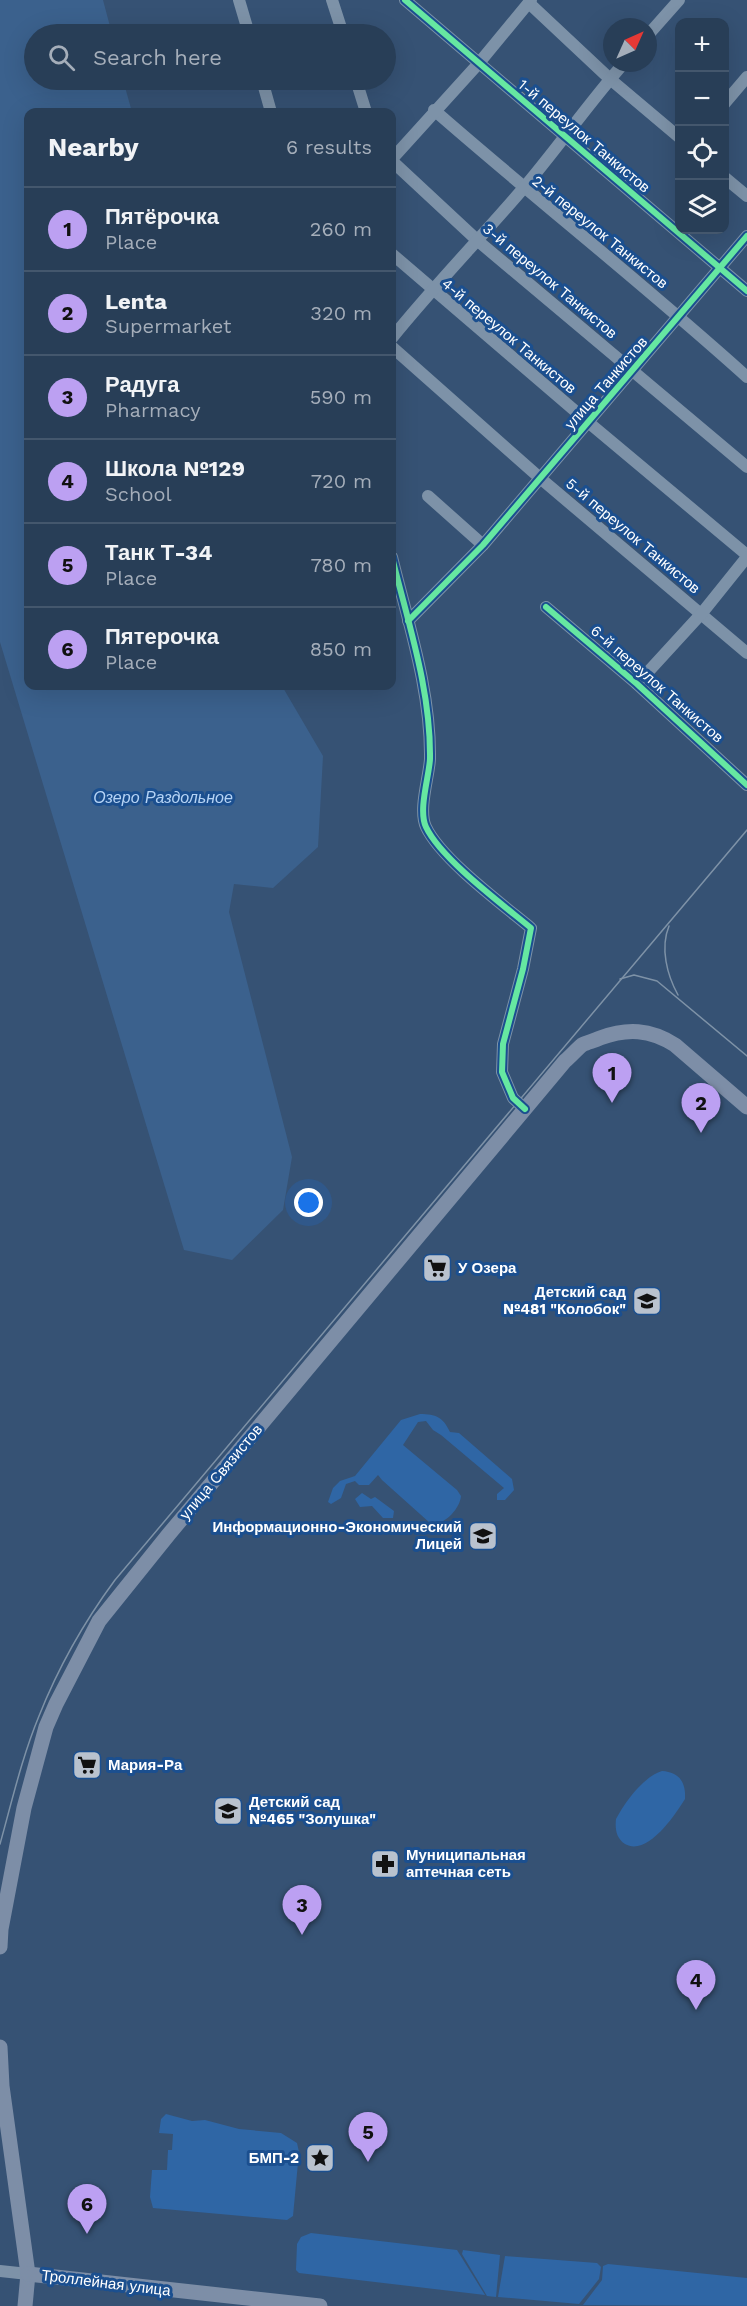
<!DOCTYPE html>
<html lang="en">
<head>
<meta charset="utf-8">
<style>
  :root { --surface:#283e57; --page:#30455d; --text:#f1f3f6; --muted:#a5aeba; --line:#44576d; --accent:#bca0f2 }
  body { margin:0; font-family:"Work Sans",sans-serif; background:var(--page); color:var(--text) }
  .controls { position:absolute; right:18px; top:18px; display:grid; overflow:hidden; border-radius:12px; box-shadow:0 6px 24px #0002 }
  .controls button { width:54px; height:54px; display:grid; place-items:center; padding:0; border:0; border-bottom:2px solid var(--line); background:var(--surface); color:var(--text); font:30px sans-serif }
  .compass { position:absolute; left:603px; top:18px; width:54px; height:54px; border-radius:50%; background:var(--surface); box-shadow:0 6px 24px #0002; rotate:45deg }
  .you { position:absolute; left:309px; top:1203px; width:21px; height:21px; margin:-15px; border:4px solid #fff; border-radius:50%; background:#1a73e8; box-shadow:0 0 0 9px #1a73e833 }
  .badge { display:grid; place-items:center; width:39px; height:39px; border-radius:50%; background:var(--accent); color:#111; font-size:20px; font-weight:700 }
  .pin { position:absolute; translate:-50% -50px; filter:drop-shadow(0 2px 3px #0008) }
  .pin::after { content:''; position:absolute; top:32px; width:21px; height:18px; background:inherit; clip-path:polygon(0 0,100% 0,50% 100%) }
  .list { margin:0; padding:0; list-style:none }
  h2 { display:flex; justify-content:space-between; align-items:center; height:78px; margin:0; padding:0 24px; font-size:26px }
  h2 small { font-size:20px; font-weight:400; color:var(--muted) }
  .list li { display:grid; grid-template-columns:39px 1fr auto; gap:18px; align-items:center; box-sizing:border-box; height:84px; padding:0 24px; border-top:2px solid var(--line) }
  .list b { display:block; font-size:22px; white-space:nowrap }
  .list p { margin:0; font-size:20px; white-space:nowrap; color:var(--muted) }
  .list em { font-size:20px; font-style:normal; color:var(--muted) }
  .icon { flex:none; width:33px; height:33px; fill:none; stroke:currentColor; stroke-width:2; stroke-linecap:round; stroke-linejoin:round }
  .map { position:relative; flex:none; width:747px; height:2306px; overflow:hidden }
  .search { position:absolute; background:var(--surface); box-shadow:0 6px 24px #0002; left:24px; top:24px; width:372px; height:66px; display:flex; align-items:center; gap:15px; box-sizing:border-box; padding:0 21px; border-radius:33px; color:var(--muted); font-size:22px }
  .panel { position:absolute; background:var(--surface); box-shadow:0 6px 24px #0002; left:24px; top:108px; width:372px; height:582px; border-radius:12px }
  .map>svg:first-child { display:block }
</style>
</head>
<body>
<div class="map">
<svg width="747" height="2306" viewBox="0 0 747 2306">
  <rect width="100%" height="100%" fill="#365274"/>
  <g fill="#2f66a5">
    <path d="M 420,1414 C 436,1414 443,1417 450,1432 L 459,1433 L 512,1479 L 514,1490 L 505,1500 L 497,1500 L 497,1494 L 504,1488 L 441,1435 L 433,1430 L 426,1421 L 418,1422 L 403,1445 L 457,1490 L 461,1496 C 460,1509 443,1527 430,1523 L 382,1480 L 378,1475 L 369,1485 L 359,1485 L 355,1481 L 346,1484 L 341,1498 L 331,1504 L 328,1502 L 333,1488 L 340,1481 L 355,1476 L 401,1420 Z"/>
    <path d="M 362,1493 L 371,1499 L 375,1497 L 394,1511 L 393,1518 L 383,1518 L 372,1506 L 360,1507 L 355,1499 Z"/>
    <path d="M 662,1771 C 679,1772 686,1782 685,1799 C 675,1815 647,1857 625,1844 C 616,1838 615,1829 616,1819 C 625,1802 643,1777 662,1771 Z"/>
    <path d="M 166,2114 L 192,2121 L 205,2120 L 239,2129 L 281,2133 L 297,2143 L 299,2152 L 293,2216 L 287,2220 L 153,2208 L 150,2197 L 152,2170 L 167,2170 L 168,2150 L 172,2150 L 173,2134 L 159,2133 L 161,2119 Z"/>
    <path d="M 311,2233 L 457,2250 L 485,2295 L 299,2273 L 296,2270 L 297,2244 L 301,2237 Z"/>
    <path d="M 463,2250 L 500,2255 L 496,2297 L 487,2296 L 462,2254 Z"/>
    <path d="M 505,2256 L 597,2263 L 601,2267 L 599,2279 L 579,2304 L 498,2297 Z"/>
    <path d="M 608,2264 L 747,2278 L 747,2306 L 583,2305 L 602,2280 L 603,2266 Z"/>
  </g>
  <path fill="#3b618d" d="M 0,0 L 103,0 L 112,34 L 34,34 L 34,80 L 123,80 L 132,112 L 28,112 L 28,686 L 282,686 L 323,756 L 318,847 L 273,888 L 234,884 L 229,912 L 292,1157 L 283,1210 L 232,1260 L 184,1250 L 0,642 Z"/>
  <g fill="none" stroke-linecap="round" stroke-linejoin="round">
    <g stroke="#7d92a8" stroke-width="12">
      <path d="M 239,0 L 249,34"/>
      <path d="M 332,0 L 343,34"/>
      <path d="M 405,0 L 747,291"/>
      <path d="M 529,3 L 610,79 L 680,138"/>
      <path d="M 648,35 L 679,0"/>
      <path d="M 262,80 L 271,112"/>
      <path d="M 356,80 L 366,112"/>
      <path d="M 724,104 L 747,77"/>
      <path d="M 434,110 C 537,200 645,285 747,377"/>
      <path d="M 392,159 L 479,63 L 531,0"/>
      <path d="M 392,161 L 478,241 L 747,467"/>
      <path d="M 724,177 L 747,196"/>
      <path d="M 392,254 L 588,422 L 747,555"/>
      <path d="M 392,338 C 433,287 478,241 521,191 C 557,149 588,104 624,63"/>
      <path d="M 392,347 L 540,478 L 747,653"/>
      <path d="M 428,496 L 483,545"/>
      <path d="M 392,557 C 408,623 431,690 430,759 C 429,777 418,810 426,827 C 441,859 502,904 531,928 L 523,969 L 503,1044 L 502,1072 L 513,1098 L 525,1109"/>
      <path d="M 546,607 L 637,684 L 747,785"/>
      <path d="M 408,621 L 483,545 L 747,236"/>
      <path d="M 637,684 L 702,613 L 747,557"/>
      <path d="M 0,2271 L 28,2274"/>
    </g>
    <g stroke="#7d8ea7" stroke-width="15">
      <path d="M 0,1947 L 1,1929 L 24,1808 L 46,1727 L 56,1704 L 99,1621 L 169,1534 L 565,1061 C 571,1056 576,1050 582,1045 C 587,1042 594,1041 600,1038 C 627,1028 650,1029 675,1045 L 747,1107"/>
      <path d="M 0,2047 L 2,2086 L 28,2274 L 25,2306"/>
      <path d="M 28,2274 L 320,2306"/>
    </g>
    <g stroke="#7e92a7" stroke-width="1.5">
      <path d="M 669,926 C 660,948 667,975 678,995"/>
      <path d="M 620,979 L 634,975 L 657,981 L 747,1056"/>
      <path d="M 0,1844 C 12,1801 22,1757 39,1716 C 58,1668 84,1622 115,1580 L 747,830"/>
    </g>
    <g stroke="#1b4f8f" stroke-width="10">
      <g id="cycleway">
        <path d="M 405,0 L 747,291"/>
        <path d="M 392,557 C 408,623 431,690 430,759 C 429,777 418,810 426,827 C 441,859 502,904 531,928 L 523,969 L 503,1044 L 502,1072 L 513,1098 L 525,1109"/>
        <path d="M 546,607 L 637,684 L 747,785"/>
        <path d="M 408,621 L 483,545 L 747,236"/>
      </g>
    </g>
    <use href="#cycleway" stroke="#66e7a1" stroke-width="6"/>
  </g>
  <defs>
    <g id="supermarket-square" transform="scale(1.5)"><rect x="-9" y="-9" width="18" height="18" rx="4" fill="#b9c2ce" stroke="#1b4f8f"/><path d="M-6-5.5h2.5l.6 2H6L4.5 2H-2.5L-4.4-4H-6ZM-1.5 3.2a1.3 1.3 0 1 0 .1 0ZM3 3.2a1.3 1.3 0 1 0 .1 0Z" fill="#111"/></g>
    <g id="school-square" transform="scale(1.5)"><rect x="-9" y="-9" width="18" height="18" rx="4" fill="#b9c2ce" stroke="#1b4f8f"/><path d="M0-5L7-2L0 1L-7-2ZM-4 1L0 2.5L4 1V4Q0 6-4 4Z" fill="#111"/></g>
    <g id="pharmacy-square" transform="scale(1.5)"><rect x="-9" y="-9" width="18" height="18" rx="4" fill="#b9c2ce" stroke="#1b4f8f"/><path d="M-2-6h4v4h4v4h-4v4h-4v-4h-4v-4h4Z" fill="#111"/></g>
    <g id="sight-square" transform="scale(1.5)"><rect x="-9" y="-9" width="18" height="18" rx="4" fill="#b9c2ce" stroke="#1b4f8f"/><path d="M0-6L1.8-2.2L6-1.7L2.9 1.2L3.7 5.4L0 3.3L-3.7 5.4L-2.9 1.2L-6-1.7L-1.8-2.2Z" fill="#111"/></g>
  </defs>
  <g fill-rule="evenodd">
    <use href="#supermarket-square" x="437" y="1268"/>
    <use href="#school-square" x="647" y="1301"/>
    <use href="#school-square" x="483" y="1536"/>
    <use href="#supermarket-square" x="87" y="1765"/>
    <use href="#school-square" x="228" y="1811"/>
    <use href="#pharmacy-square" x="385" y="1864"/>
    <use href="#sight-square" x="320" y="2158"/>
  </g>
  <g text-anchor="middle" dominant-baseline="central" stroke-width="6" stroke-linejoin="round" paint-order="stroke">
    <g font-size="15" fill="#fff" stroke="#1b4f8f">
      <text transform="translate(584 136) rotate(40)">1-й переулок Танкистов</text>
      <text transform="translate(600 232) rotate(39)">2-й переулок Танкистов</text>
      <text transform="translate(550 281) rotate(40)">3-й переулок Танкистов</text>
      <text transform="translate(509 336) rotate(40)">4-й переулок Танкистов</text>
      <text transform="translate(606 383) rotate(-49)">улица Танкистов</text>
      <text transform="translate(633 536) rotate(40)">5-й переулок Танкистов</text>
      <text transform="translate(657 684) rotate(41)">6-й переулок Танкистов</text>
      <text transform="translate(221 1472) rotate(-50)">улица Связистов</text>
      <text transform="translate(106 2283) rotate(7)">Троллейная улица</text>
    </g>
    <g font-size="15" font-weight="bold" fill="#fff" stroke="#1b4f8f" text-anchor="start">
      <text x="458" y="1268">У Озера</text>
      <text x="626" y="1292" text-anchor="end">Детский сад<tspan x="626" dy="17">№481 "Колобок"</tspan></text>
      <text x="462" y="1527" text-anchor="end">Информационно-Экономический<tspan x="462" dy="17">Лицей</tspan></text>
      <text x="108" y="1765">Мария-Ра</text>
      <text x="249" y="1802">Детский сад<tspan x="249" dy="17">№465 "Золушка"</tspan></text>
      <text x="406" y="1855">Муниципальная<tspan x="406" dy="17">аптечная сеть</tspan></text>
      <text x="299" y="2158" text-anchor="end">БМП-2</text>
    </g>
    <g font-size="16" font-style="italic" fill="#b5d3f5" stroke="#1b4f8f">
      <text x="163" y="797">Озеро Раздольное</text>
    </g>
  </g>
</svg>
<div class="controls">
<button>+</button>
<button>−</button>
<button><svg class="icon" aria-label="locate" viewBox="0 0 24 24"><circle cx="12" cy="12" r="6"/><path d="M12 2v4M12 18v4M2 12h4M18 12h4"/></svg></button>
<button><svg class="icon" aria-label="layers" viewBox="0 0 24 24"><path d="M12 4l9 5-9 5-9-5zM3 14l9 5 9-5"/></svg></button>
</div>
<svg class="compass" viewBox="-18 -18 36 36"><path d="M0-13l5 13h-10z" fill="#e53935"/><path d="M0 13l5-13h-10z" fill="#a5aeba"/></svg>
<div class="you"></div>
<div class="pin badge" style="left:612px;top:1103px">1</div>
<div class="pin badge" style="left:701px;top:1133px">2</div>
<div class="pin badge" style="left:302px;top:1935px">3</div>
<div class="pin badge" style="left:696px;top:2010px">4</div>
<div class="pin badge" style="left:368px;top:2162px">5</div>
<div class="pin badge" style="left:87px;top:2234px">6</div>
<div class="search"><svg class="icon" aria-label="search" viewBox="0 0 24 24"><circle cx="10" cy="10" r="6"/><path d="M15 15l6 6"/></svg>Search here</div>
<section class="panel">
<h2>Nearby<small>6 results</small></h2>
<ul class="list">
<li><span class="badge">1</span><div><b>Пятёрочка</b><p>Place</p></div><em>260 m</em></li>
<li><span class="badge">2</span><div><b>Lenta</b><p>Supermarket</p></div><em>320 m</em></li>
<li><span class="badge">3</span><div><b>Радуга</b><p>Pharmacy</p></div><em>590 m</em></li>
<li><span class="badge">4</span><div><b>Школа №129</b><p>School</p></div><em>720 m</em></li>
<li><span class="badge">5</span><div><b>Танк Т-34</b><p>Place</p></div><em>780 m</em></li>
<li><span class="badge">6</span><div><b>Пятерочка</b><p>Place</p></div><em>850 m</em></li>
</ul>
</section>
</div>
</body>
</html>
